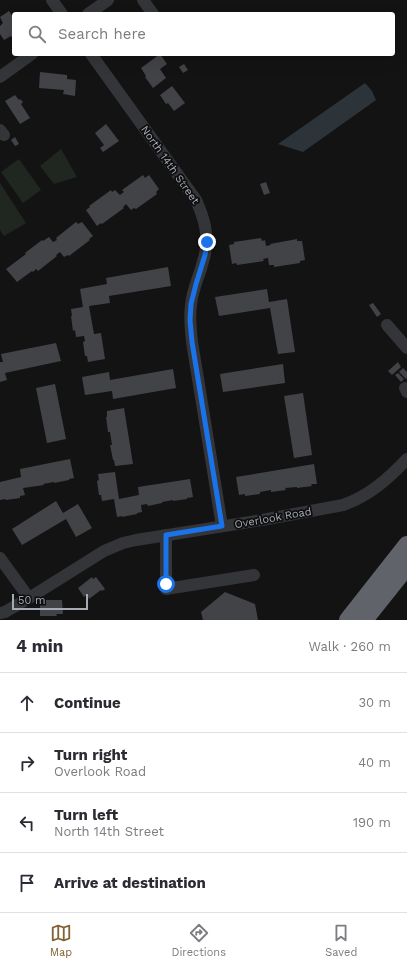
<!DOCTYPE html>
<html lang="en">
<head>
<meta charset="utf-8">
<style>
  :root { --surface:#fff; --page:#f7f7f7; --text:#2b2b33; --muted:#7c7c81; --line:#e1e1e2; --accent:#826333 }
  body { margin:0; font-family:"Work Sans",sans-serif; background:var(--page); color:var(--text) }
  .scale { position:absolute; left:12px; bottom:10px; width:76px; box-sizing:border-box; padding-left:4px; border:2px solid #a5aab4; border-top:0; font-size:11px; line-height:14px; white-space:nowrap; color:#a5aab4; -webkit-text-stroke:3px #0e0e0f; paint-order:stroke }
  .stop { position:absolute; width:12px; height:12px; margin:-9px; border:3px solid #1a73e8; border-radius:50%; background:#fff }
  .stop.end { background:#1a73e8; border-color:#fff; box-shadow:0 1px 4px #0008 }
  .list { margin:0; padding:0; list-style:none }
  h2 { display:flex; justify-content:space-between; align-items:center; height:52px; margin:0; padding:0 16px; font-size:17px }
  h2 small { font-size:13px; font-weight:400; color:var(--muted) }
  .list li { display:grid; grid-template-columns:26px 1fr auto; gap:12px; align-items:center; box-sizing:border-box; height:60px; padding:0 16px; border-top:1px solid var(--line) }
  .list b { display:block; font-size:15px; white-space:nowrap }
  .list p { margin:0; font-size:13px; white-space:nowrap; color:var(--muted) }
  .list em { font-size:13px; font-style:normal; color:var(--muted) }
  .icon { flex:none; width:22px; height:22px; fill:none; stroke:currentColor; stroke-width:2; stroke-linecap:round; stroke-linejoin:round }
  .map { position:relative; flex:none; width:407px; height:620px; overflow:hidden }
  .search { position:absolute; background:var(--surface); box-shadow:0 4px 16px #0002; left:12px; right:12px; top:12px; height:44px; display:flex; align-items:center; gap:10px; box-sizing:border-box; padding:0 14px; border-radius:4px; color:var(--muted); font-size:15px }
  .sheet { height:292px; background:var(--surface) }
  nav { display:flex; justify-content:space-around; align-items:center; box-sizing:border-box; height:56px; border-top:1px solid var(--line); background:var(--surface); font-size:11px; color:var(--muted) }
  nav a { display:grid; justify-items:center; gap:2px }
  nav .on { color:var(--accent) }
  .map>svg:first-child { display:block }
</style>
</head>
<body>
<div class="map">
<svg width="407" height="620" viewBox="0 0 407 620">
  <rect width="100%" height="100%" fill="#131314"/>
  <g fill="#1f2720">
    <path d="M 61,149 L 77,177 L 54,184 L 40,166 Z"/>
    <path d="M 19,159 L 41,190 L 23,203 L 1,172 Z"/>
    <path d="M 0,183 L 26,223 L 4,236 L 0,230 Z"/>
  </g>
  <path fill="#2c343a" d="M 365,83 L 372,91 L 376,100 L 303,152 L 278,144 Z"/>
  <g fill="#424347">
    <path d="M 9,11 L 14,19 L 14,35 L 11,37 L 11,36 L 4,40 L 0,34 L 0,26 L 3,23 L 0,17 Z"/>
    <path d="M 160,54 L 167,64 L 160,69 L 166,78 L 153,88 L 145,77 L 146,76 L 141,68 Z"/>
    <path d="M 184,64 L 188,70 L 183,73 L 179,67 Z"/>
    <path d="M 40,72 L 67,75 L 67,79 L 76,80 L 75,96 L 63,94 L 64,90 L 39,88 Z"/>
    <path d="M 172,86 L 185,103 L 174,111 L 168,103 L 166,104 L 160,95 Z"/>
    <path d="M 15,95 L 19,100 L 20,99 L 23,102 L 21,104 L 30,118 L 20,124 L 5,101 Z"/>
    <path d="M 106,124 L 119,141 L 103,152 L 100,148 L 104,145 L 95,133 Z"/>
    <path d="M 15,137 L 19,144 L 15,146 L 11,140 Z"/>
    <path d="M 143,175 L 145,178 L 149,175 L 159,189 L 156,192 L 157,194 L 136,209 L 134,208 L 131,210 L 126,204 L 123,207 L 124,208 L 102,224 L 101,223 L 97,226 L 86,210 L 90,207 L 89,206 L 111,190 L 112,192 L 115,190 L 120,195 L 124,192 L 122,190 Z"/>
    <path d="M 266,182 L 270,193 L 264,195 L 260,184 Z"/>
    <path d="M 76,222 L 78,224 L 82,222 L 93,236 L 89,239 L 90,240 L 69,256 L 68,255 L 64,257 L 60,252 L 56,255 L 57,256 L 38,271 L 36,269 L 33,272 L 32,271 L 17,282 L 6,269 L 26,254 L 25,253 L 42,240 L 43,241 L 49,237 L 53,242 L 57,240 L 56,238 Z"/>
    <path d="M 261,238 L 262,241 L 265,240 L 266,246 L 271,245 L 270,244 L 297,239 L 297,241 L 302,241 L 305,260 L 300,261 L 300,263 L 274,267 L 274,265 L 269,265 L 268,258 L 263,259 L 264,261 L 237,265 L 236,263 L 232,264 L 229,245 L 234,244 L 234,242 Z"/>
    <path d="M 168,267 L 171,286 L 109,296 L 110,303 L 89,306 L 94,334 L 101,333 L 105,359 L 88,362 L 87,356 L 85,356 L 83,342 L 85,341 L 84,336 L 76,337 L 75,330 L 73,331 L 71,316 L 72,316 L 71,309 L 83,307 L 80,289 L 107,284 L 106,278 Z"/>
    <path d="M 267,289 L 269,302 L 287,299 L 295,352 L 278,354 L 270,308 L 219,316 L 215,297 Z"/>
    <path d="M 373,303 L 381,314 L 377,317 L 369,305 Z"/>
    <path d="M 56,343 L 61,361 L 5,373 L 7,380 L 0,382 L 0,362 L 3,362 L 1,354 Z"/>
    <path d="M 398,362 L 401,367 L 392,375 L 388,371 Z"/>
    <path d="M 283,364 L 285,383 L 223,392 L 220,374 Z"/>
    <path d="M 403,368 L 407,372 L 407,378 L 406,379 L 399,372 Z"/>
    <path d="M 173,369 L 176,388 L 113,399 L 112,391 L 85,395 L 82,377 L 109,372 L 110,380 Z"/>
    <path d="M 398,373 L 404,379 L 401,382 L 395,375 Z"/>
    <path d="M 55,384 L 66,439 L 47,443 L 36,388 Z"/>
    <path d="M 303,393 L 312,455 L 294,458 L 284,396 Z"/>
    <path d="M 124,408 L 133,464 L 115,466 L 114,460 L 113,460 L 110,445 L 112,445 L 110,432 L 108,432 L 106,417 L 107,417 L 107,411 Z"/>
    <path d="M 70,459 L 74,478 L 69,479 L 69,480 L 54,483 L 54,482 L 43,484 L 44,485 L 23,488 L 25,495 L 20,496 L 20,498 L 6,500 L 5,499 L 0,500 L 0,482 L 21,477 L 20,469 Z"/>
    <path d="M 314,464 L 317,484 L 311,484 L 312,486 L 297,488 L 297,487 L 285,488 L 286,490 L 271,492 L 271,490 L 260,492 L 260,494 L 245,496 L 245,494 L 239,495 L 236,477 Z"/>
    <path d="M 115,472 L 119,499 L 139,495 L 138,487 L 190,479 L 193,497 L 187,498 L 187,499 L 173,501 L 173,500 L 162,502 L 162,503 L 148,506 L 147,504 L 141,505 L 142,512 L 137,513 L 137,514 L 122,517 L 122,516 L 117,517 L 114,499 L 102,501 L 101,495 L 99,495 L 97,481 L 99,480 L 98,474 Z"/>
    <path d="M 56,501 L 63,513 L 78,504 L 92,528 L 76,537 L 66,519 L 22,545 L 12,529 Z"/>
    <path d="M 92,577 L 93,579 L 96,577 L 105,589 L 102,591 L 101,590 L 89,599 L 87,595 L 84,597 L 78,588 Z"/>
    <path d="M 225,592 L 255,604 L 258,620 L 203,620 L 201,612 Z"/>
    <path d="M 44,600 L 62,600 L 63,614 L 56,614 L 57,616 L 40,616 L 40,604 L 44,604 Z"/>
  </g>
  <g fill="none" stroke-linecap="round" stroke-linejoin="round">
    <g stroke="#343539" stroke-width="12">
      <path d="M 52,0 L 62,14"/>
      <path d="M 143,0 L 153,14"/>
      <path d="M 88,14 L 108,0"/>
      <path d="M 91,54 L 196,200 C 204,218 209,234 205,254 C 204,259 202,264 201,269 C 197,280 192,293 191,305 C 189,317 191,330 192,342 L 222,526"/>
      <path d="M 0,77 L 32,54"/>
      <path d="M 0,130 L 4,135"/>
      <path d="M 387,325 L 407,348"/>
      <path d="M 405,388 L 407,392"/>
      <path d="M 166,535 L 166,589 L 254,575"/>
      <path d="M 0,558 L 29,598"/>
      <path d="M 0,613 L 5,612 L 29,598 L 104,551 L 123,543 L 136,540 L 262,520 L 343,505 C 369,496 388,479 407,459"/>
    </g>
    <g stroke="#60636a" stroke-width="18">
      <path d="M 348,620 L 407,545"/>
      <path d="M 364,620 L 407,566"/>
    </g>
  </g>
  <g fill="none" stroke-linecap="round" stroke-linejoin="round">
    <path stroke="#1a73e8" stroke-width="5" d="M 166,584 L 166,535 L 222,526 L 192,342 L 190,320 L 191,304 L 196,284 L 205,255 L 207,242"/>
  </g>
  <g text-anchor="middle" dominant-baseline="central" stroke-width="3.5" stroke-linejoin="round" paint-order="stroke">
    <g font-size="11" fill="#a5aab4" stroke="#0e0e0f">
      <text transform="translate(170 165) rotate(55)">North 14th Street</text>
      <text transform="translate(273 518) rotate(-10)">Overlook Road</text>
    </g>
  </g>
</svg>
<div class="scale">50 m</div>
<div class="stop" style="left:166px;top:584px"></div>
<div class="stop end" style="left:207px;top:242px"></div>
<div class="search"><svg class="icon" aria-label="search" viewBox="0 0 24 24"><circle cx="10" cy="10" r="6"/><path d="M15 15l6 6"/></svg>Search here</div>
</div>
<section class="sheet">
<h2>4 min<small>Walk · 260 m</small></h2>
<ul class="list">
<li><svg class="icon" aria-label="ahead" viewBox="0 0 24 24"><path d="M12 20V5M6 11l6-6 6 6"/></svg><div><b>Continue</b></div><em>30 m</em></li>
<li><svg class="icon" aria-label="right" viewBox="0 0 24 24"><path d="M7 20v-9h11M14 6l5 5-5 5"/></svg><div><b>Turn right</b><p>Overlook Road</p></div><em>40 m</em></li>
<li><svg class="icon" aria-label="left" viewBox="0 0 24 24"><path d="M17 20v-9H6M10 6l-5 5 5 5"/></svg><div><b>Turn left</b><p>North 14th Street</p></div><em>190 m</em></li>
<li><svg class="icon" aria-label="arrive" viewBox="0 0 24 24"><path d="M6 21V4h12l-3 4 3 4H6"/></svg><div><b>Arrive at destination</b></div></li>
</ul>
</section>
<nav>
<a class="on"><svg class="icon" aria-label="map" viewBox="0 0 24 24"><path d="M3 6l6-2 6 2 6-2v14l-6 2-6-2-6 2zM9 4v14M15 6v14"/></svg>Map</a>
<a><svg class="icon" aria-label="directions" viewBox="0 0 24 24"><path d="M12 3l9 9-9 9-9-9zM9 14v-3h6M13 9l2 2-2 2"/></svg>Directions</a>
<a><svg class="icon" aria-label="saved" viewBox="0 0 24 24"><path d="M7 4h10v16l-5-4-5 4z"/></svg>Saved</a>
</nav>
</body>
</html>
